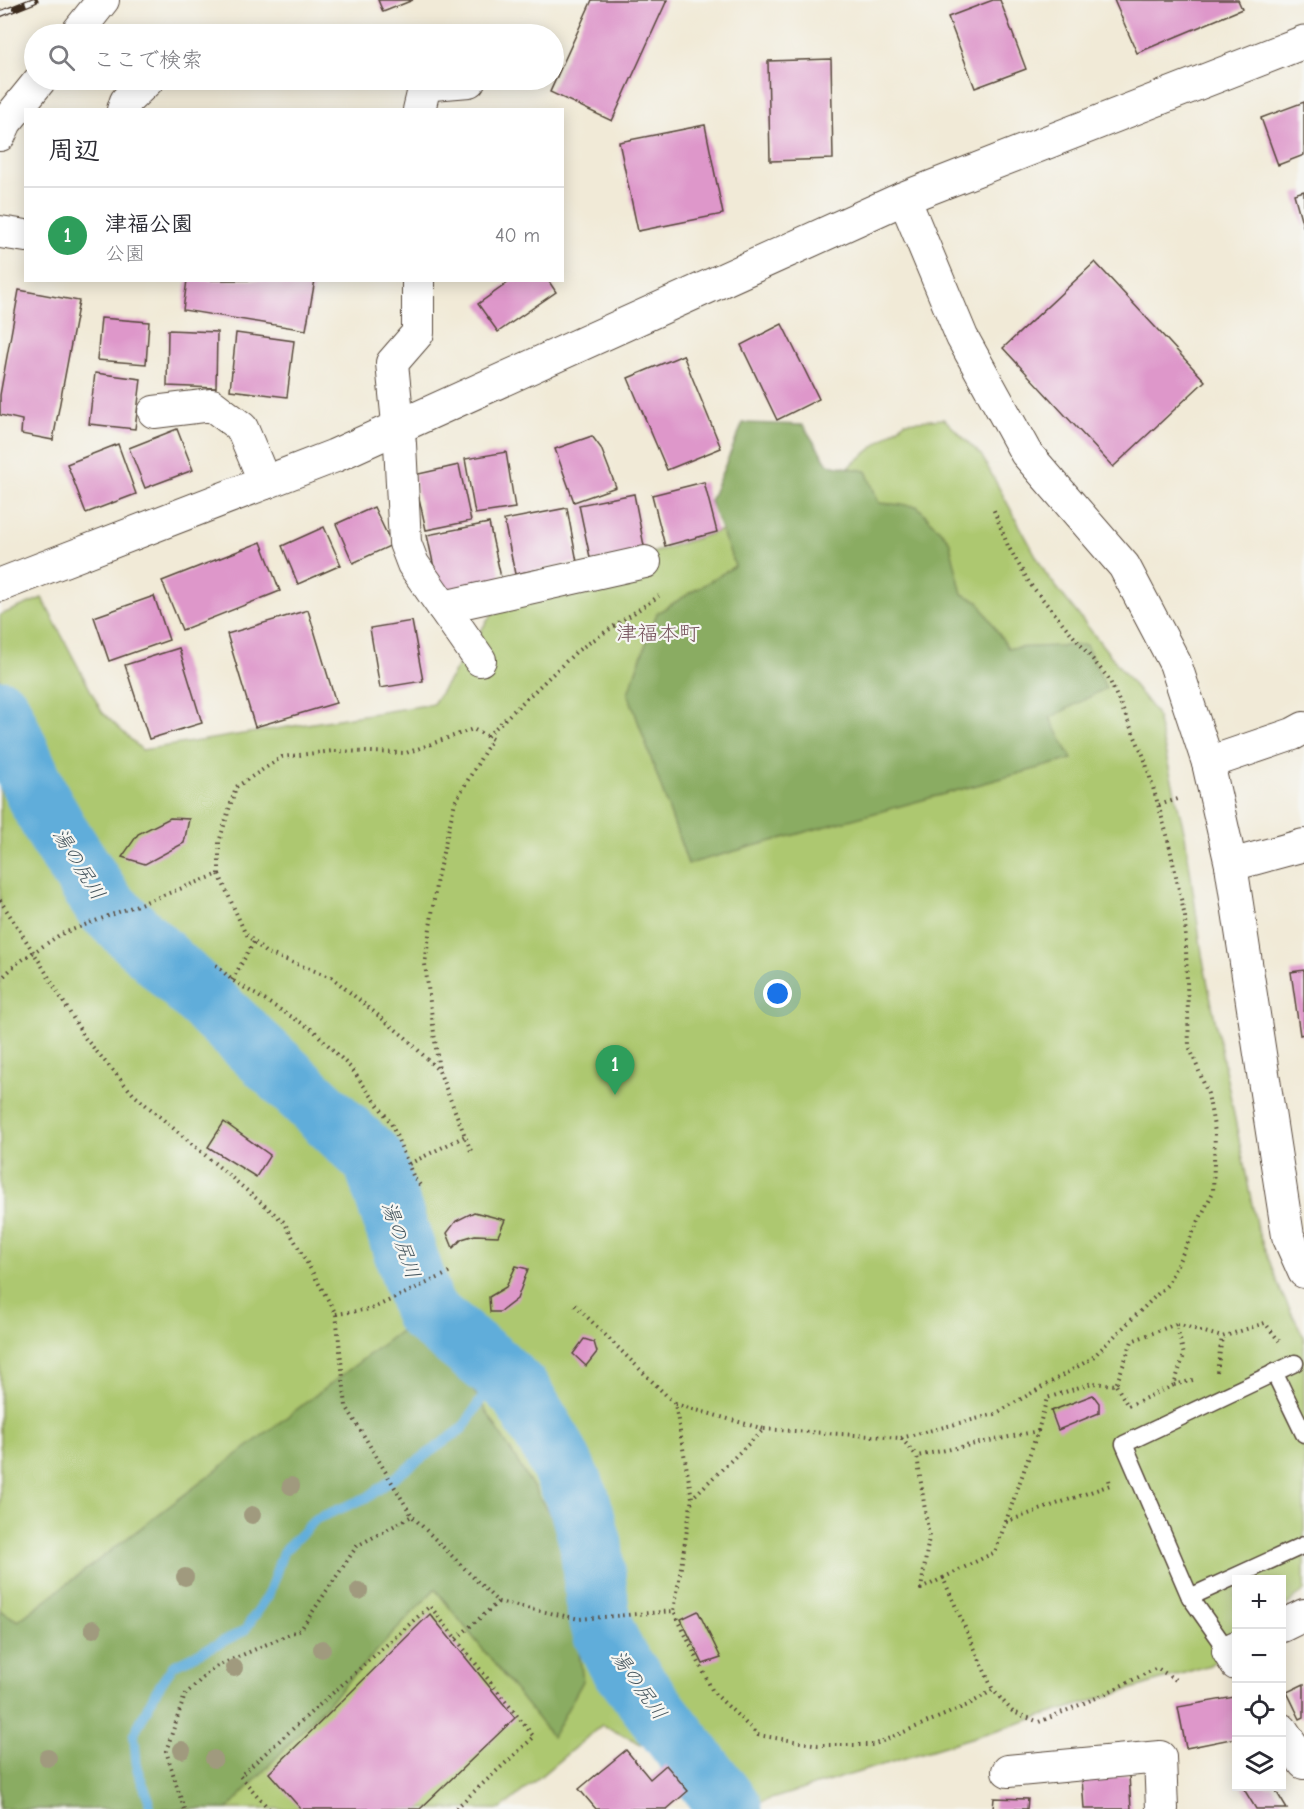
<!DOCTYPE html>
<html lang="ja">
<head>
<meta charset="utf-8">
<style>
  :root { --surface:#fff; --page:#f2f2f3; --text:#2b2b33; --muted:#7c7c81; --line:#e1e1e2; --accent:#d1495b }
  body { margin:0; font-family:"Comic Neue","Klee One",sans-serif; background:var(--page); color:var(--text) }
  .controls { position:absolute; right:18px; bottom:18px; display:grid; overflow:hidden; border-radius:0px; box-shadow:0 3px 15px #0003 }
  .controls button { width:54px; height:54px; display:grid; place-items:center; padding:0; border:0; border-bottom:2px solid var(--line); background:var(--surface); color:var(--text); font:30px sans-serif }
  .you { position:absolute; left:778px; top:994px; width:21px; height:21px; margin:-15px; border:4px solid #fff; border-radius:50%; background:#1a73e8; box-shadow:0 0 0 9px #1a73e833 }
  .badge { display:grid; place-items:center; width:39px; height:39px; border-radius:50%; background:var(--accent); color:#fff; font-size:20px; font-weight:700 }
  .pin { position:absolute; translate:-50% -50px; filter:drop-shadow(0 2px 3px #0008) }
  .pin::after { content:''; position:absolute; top:32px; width:21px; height:18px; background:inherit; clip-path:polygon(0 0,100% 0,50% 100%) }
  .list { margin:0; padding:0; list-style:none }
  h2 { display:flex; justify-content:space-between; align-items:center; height:78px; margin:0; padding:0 24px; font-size:26px }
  h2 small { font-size:20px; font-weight:400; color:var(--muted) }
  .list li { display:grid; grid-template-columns:39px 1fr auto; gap:18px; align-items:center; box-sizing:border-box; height:96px; padding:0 24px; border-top:2px solid var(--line) }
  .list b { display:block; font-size:22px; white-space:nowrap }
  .list p { margin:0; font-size:20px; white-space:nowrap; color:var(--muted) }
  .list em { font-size:20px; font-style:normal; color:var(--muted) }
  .icon { flex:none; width:33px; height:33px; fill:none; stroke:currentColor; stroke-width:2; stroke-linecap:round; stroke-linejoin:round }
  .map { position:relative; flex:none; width:1304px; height:1809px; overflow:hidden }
  .search { position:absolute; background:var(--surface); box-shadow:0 3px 15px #0003; left:24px; top:24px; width:540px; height:66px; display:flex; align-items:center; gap:15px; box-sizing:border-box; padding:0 21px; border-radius:33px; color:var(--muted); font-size:22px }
  .panel { position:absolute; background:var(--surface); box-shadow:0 3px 15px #0003; left:24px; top:108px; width:540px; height:174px; border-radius:0px }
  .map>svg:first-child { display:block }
</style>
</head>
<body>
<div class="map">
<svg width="1304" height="1809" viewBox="0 0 1304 1809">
  <rect width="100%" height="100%" fill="#f6f6f2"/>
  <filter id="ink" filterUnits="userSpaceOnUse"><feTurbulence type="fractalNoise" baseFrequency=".0167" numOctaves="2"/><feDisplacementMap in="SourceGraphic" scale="12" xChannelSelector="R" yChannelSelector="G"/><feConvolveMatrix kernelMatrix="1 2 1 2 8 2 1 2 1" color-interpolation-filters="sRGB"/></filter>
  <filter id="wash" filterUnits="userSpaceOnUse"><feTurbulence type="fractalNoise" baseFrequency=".008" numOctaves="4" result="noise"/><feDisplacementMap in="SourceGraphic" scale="24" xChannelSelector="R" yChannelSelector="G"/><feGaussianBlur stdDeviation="1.35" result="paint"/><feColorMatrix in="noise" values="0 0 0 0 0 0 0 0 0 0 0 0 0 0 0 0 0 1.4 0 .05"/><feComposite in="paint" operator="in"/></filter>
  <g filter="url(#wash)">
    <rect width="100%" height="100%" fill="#f1ead7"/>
    <path fill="#adc86f" stroke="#747946" stroke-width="1.5" d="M 944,419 L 981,455 L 1046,574 L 1156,713 L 1185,835 L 1203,960 L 1257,1229 L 1282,1294 L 1304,1337 L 1304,1591 L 1282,1609 L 1282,1580 L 1236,1580 L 1236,1644 L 1210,1665 L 761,1802 L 602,1725 L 501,1809 L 0,1809 L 0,615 L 42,598 L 102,712 L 142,750 L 433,704 L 499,603 L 802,504 L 905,422 Z"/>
    <g fill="#8aac62" stroke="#626b40" stroke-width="1.5">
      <path d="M 743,423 L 803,425 L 828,464 L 866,471 L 879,503 L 917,506 L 949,540 L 962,594 L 978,601 L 1008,648 L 1086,645 L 1106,688 L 1050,718 L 1072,759 L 688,864 L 628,693 L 657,613 L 735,566 L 710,501 Z"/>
      <path d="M 425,1312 L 564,1537 L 583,1681 L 552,1737 L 435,1589 L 228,1809 L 0,1809 L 0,1610 L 18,1621 Z"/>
    </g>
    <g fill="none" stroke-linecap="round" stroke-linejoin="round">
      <path stroke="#61adda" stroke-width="10" d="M 150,1809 L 149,1800 L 137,1769 L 134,1734 L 155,1693 L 173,1666 L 244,1631 L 268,1596 L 283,1552 L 316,1519 L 368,1497 L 463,1428 L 484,1395 L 501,1375"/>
      <path stroke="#61adda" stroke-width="63" d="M 0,711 L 38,797 L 56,830 L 105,906 L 374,1160 L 425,1312 L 494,1367 L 520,1392 L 552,1445 L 579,1501 L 591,1544 L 598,1610 L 604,1633 L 618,1661 L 731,1809"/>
    </g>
    <g id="blocks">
      <g fill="#de97ca">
        <path d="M 378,0 L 413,0 L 383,12 Z"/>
        <path d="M 592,0 L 667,0 L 612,121 L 550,92 Z"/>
        <path d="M 993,0 L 1000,0 L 1026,69 L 975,88 L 948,17 Z"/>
        <path d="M 1114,0 L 1238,0 L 1242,9 L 1137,53 Z"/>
        <path d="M 831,59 L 833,159 L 770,161 L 768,61 Z"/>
        <path d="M 1304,102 L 1304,155 L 1278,165 L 1261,118 Z"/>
        <path d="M 705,125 L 723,214 L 638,231 L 619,142 Z"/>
        <path d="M 1304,191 L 1304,226 L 1303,226 L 1294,194 Z"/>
        <path d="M 1095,262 L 1205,381 L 1113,467 L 1003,348 Z"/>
        <path d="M 187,280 L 315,280 L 306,330 L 183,310 Z"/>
        <path d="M 512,280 L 548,280 L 556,292 L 498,332 L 478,304 Z"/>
        <path d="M 19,290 L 79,301 L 53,440 L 21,434 L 22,420 L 0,415 L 0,395 Z"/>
        <path d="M 101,318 L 149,322 L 146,364 L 97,360 Z"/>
        <path d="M 782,324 L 819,399 L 777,420 L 741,345 Z"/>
        <path d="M 168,330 L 217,332 L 216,388 L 167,386 Z"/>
        <path d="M 236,333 L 294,341 L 287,397 L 230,390 Z"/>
        <path d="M 683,355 L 721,448 L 667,470 L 628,378 Z"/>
        <path d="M 95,373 L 141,379 L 135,429 L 89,424 Z"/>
        <path d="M 177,429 L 193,470 L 145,488 L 129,448 Z"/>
        <path d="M 592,436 L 601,448 L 616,487 L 574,502 L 555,449 Z"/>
        <path d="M 118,444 L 136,494 L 86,513 L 67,464 Z"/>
        <path d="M 506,452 L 515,508 L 475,514 L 465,459 Z"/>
        <path d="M 459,465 L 471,521 L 426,530 L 414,475 Z"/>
        <path d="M 704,482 L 717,532 L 665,546 L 652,495 Z"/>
        <path d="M 634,494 L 645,551 L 591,562 L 579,505 Z"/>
        <path d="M 374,507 L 392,545 L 353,563 L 336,524 Z"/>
        <path d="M 567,508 L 577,562 L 515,574 L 504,520 Z"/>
        <path d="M 489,523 L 502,582 L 440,595 L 427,535 Z"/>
        <path d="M 324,527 L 341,565 L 298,584 L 282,546 Z"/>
        <path d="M 261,542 L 280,591 L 182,630 L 162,581 Z"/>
        <path d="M 154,596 L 169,640 L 109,661 L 94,617 Z"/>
        <path d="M 308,610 L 336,703 L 255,727 L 227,634 Z"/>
        <path d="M 412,621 L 423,681 L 380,688 L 370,628 Z"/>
        <path d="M 179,648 L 202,723 L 149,739 L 125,665 Z"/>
        <path d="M 170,818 L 189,819 L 184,843 L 145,864 L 122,857 L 138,834 Z"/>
        <path d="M 1304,970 L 1304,1034 L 1300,1035 L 1291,972 Z"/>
        <path d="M 224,1122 L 270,1155 L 256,1177 L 208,1147 Z"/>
        <path d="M 474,1212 L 505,1220 L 498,1236 L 475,1235 L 462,1239 L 453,1248 L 447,1233 L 456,1221 Z"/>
        <path d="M 516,1266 L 528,1269 L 517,1299 L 500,1312 L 490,1312 L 489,1297 L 506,1287 Z"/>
        <path d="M 584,1339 L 594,1342 L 597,1352 L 586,1366 L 573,1354 Z"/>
        <path d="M 1093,1395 L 1099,1403 L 1099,1413 L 1058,1430 L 1051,1411 Z"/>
        <path d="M 698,1611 L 721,1658 L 703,1664 L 681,1619 Z"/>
        <path d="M 430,1614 L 515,1718 L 420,1809 L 301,1809 L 269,1773 Z"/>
        <path d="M 1304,1684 L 1304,1717 L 1300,1719 L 1287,1692 Z"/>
        <path d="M 1234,1697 L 1236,1709 L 1236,1738 L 1186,1748 L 1178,1707 Z"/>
        <path d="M 626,1750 L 650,1779 L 666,1765 L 688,1791 L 667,1809 L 596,1809 L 579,1789 Z"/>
        <path d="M 1129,1775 L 1131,1809 L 1084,1809 L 1082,1778 Z"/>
        <path d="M 1242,1786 L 1273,1786 L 1287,1809 L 1256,1809 Z"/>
        <path d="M 994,1798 L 1028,1799 L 1027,1809 L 993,1809 Z"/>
      </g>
    </g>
  </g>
  <g filter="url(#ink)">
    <use href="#blocks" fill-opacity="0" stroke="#56473a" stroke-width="1.5"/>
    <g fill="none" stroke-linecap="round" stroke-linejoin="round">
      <g stroke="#56473a" stroke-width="19">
        <g id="lane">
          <path d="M 1295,1363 L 1124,1444 L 1190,1597 L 1304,1545"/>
          <path d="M 1274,1372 L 1304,1434"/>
          <path d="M 1190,1597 L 1228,1651"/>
        </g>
      </g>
      <g stroke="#56473a" stroke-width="34">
        <g id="street">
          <path d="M 76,34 L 103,0"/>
          <path d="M 422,80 L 433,84 L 469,81"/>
          <path d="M 123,110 L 126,101 L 148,80"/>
          <path d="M 419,110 L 426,81"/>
          <path d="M 0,135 L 6,122 L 40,80"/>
          <path d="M 904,198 L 962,337 L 1026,453 L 1124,566 L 1175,663 L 1208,763 L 1231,865 L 1288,1236 L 1304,1272"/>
          <path d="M 0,232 L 26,236"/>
          <path d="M 418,280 L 418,333 L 392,363 L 400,444 L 405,543 L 413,564 L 480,660"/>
          <path d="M 154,412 L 212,405 L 242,428 L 265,483"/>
          <path d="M 443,607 L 645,562"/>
          <path d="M 1208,763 L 1293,734 L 1304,728"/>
          <path d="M 1231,865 L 1304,845"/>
          <path d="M 1282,1626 L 1304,1615"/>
          <path d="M 1236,1647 L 1228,1651 L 1236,1664"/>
          <path d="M 1282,1730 L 1304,1763"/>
          <path d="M 1008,1771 L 1160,1757 L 1162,1809"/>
        </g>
      </g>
      <g stroke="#56473a" stroke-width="35">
        <path id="secondary" d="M 0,585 L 334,456 L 904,198 L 1304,42"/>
      </g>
      <g stroke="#56473a" stroke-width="4" stroke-dasharray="1.5 4.5" stroke-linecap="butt">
        <path d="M 487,736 L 577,651 L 659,596"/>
        <path d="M 1159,805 L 1181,798"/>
        <path d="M 219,874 L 219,842 L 236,787 L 282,757 L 333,751 L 406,753 L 473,729 L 492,739 L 455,802 L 437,878 L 425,964 L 439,1071"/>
        <path d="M 0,900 L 39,961 L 85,1038 L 133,1094 L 284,1222 L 336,1314 L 346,1406 L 412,1516 L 498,1602 L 456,1639"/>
        <path d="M 216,965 L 232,980 L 313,1030 L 351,1068 L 391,1123 L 414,1178 L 420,1185"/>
        <path d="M 0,980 L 16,964 L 61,934 L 219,874 L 245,933 L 265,952 L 331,977 L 406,1038 L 439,1071 L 471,1151"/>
        <path d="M 232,980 L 254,942"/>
        <path d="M 409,1164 L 465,1136"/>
        <path d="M 575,1305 L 675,1404 L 692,1498 L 674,1611"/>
        <path d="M 336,1314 L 371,1309 L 453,1271"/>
        <path d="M 1177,1324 L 1222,1337 L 1265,1323 L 1279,1341"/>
        <path d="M 1217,1372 L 1222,1337"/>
        <path d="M 1174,1385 L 1193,1380"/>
        <path d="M 675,1404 L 764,1429 L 692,1498"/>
        <path d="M 764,1429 L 901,1438 L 917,1456"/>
        <path d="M 1038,1431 L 1047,1398 L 1092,1383 L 1116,1385 L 1132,1341 L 1176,1324 L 1184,1355 L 1174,1385 L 1128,1406 L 1116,1385"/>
        <path d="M 901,1438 L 995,1414 L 1091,1359 L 1167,1285 L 1213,1192 L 1215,1132 L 1208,1094 L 1189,1046 L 1185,917 L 1167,835 L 1144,757 L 1109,679 L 1030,584 L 1008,546 L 993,508"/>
        <path d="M 1006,1522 L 1110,1485 L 1109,1480"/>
        <path d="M 943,1578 L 995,1552 L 1038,1431 L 917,1456 L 929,1537 L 921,1589 L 943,1578 L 993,1690"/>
        <path d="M 498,1602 L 579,1619 L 674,1611 L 713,1692 L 758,1735 L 818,1745 L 873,1745 L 968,1705 L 993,1690 L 1013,1712 L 1039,1722 L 1096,1698 L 1157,1668 L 1179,1682"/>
        <path d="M 184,1809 L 166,1751 L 185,1695 L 213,1668 L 301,1629 L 357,1546 L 412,1516"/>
        <path d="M 269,1809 L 240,1776 L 430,1606 L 534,1737 L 455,1809"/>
      </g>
      <use href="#lane" stroke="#fff" stroke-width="16"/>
      <use href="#street" stroke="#fff" stroke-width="32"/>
      <use href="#secondary" stroke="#fff" stroke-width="33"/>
      <g stroke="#3b2a1e" stroke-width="7">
        <path id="rail" d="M 0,14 L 35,0"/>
      </g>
      <use href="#rail" stroke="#f6f6f2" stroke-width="4.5" stroke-dasharray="14" stroke-linecap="butt"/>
    </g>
    <g fill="#a09a7e">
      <circle cx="291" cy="1486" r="9"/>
      <circle cx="252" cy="1515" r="9"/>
      <circle cx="185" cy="1577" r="9"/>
      <circle cx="359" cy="1591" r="9"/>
      <circle cx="93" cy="1629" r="9"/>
      <circle cx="322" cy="1649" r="9"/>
      <circle cx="234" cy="1668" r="9"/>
      <circle cx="182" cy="1750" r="9"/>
      <circle cx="48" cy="1758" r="9"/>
      <circle cx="214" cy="1759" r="9"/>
    </g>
  </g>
  <g text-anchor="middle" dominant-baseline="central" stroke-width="4.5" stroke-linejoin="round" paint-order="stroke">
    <g font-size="20" font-style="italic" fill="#485860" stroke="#f6f6f2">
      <text transform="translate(79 864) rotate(58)">湯の尻川</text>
      <text transform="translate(401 1240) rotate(71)">湯の尻川</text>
      <text transform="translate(639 1685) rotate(55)">湯の尻川</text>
    </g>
    <g font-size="21" fill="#74505a" stroke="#f6f6f2">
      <text x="658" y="633">津福本町</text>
    </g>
  </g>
</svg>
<div class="controls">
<button>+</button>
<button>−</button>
<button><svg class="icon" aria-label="locate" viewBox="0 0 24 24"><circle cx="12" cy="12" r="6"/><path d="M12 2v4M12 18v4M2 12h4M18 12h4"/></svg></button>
<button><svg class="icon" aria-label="layers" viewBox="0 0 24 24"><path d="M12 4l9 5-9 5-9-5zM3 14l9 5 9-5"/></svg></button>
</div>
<div class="you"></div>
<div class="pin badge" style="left:615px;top:1095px;background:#2e9e5b">1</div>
<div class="search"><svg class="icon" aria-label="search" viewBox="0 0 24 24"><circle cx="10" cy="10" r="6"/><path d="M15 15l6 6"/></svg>ここで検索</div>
<section class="panel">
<h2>周辺<small></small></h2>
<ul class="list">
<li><span class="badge" style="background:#2e9e5b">1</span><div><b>津福公園</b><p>公園</p></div><em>40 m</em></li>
</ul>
</section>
</div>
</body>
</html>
